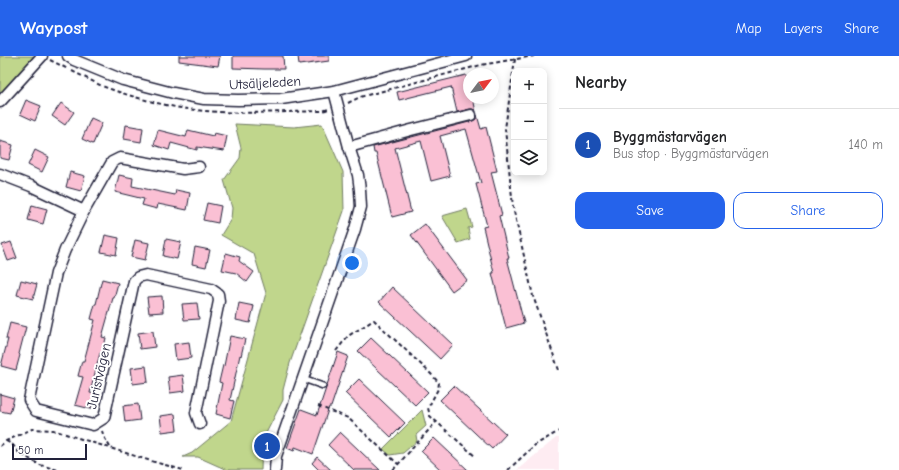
<!DOCTYPE html>
<html lang="en">
<head>
<meta charset="utf-8">
<style>
  :root { --surface:#fff; --page:#f2f2f2; --text:#202124; --muted:#757577; --line:#e0e0e0; --accent:#2563eb }
  body { margin:0; font-family:"Comic Neue",sans-serif; background:var(--page); color:var(--text) }
  .controls { position:absolute; right:12px; top:12px; display:grid; overflow:hidden; border-radius:8px; box-shadow:0 2px 10px #0003 }
  .controls button { width:36px; height:36px; display:grid; place-items:center; padding:0; border:0; border-bottom:1px solid var(--line); background:var(--surface); color:var(--text); font:20px sans-serif }
  .compass { position:absolute; left:463px; top:12px; width:36px; height:36px; border-radius:50%; background:var(--surface); box-shadow:0 2px 10px #0003; rotate:58deg }
  .scale { position:absolute; left:12px; bottom:10px; width:75px; box-sizing:border-box; padding-left:4px; border:2px solid #22223b; border-top:0; font-size:11px; line-height:14px; white-space:nowrap; color:#22223b; -webkit-text-stroke:3px #fff; paint-order:stroke }
  .you { position:absolute; left:352px; top:207px; width:14px; height:14px; margin:-10px; border:3px solid #fff; border-radius:50%; background:#1a73e8; box-shadow:0 0 0 6px #1a73e833 }
  .badge { display:grid; place-items:center; width:26px; height:26px; border-radius:50%; background:var(--accent); color:#fff; font-size:13px; font-weight:700 }
  .pin { position:absolute; translate:-50% -50%; border:2px solid #fff; box-shadow:0 1px 4px #0006 }
  .list { margin:0; padding:0; list-style:none }
  h2 { display:flex; justify-content:space-between; align-items:center; height:52px; margin:0; padding:0 16px; font-size:17px }
  h2 small { font-size:13px; font-weight:400; color:var(--muted) }
  .list li { display:grid; grid-template-columns:26px 1fr auto; gap:12px; align-items:center; box-sizing:border-box; height:72px; padding:0 16px; border-top:1px solid var(--line) }
  .list b { display:block; font-size:15px; white-space:nowrap }
  .list p { margin:0; font-size:13px; white-space:nowrap; color:var(--muted) }
  .list em { font-size:13px; font-style:normal; color:var(--muted) }
  .actions { display:flex; gap:8px; padding:12px 16px }
  .actions a { flex:1; padding:9px 0; border:1px solid var(--accent); border-radius:12px; text-align:center; font-size:14px; color:var(--accent) }
  .actions .main { background:var(--accent); color:#fff }
  .icon { flex:none; width:22px; height:22px; fill:none; stroke:currentColor; stroke-width:2; stroke-linecap:round; stroke-linejoin:round }
  .map { position:relative; flex:none; width:559px; height:414px; overflow:hidden }
  header { display:flex; align-items:center; gap:24px; box-sizing:border-box; height:56px; padding:0 20px; background:var(--accent); color:#fff }
  header strong { font-size:19px }
  nav { display:flex; gap:22px; margin-inline-start:auto; font-size:14px }
  main { display:flex }
  aside { flex:1; background:var(--surface) }
  .map>svg:first-child { display:block }
</style>
</head>
<body>
<header>
<strong>Waypost</strong>
<nav><a>Map</a><a>Layers</a><a>Share</a></nav>
</header>
<main>
<div class="map">
<svg width="559" height="414" viewBox="0 0 559 414">
  <rect width="100%" height="100%" fill="#fff"/>
  <filter id="ink" filterUnits="userSpaceOnUse"><feTurbulence type="fractalNoise" baseFrequency=".025" numOctaves="2"/><feDisplacementMap in="SourceGraphic" scale="8" xChannelSelector="R" yChannelSelector="G"/><feConvolveMatrix kernelMatrix="1 2 1 2 8 2 1 2 1" color-interpolation-filters="sRGB"/></filter>
  <g filter="url(#ink)">
    <path fill="#feecf2" d="M 556,382 L 559,382 L 559,414 L 517,414 Z"/>
    <g fill="#c0d68c" stroke="#717c64">
      <path d="M 0,0 L 37,0 L 0,39 Z"/>
      <path d="M 235,68 L 294,71 L 322,68 L 343,116 L 344,155 L 290,307 L 283,334 L 283,344 L 262,385 L 261,414 L 227,414 L 198,401 L 183,401 L 192,397 L 231,365 L 266,237 L 254,198 L 221,179 L 231,163 L 232,152 L 224,124 L 240,102 L 241,92 Z"/>
      <path d="M 467,153 L 472,171 L 468,172 L 470,183 L 458,187 L 442,160 Z"/>
      <path d="M 422,354 L 426,370 L 416,379 L 417,385 L 403,397 L 390,399 L 383,393 Z"/>
    </g>
    <g fill="#fac0d4" stroke="#22223b">
      <path d="M 179,0 L 220,0 L 218,10 L 179,5 Z"/>
      <path d="M 233,0 L 283,0 L 284,13 L 264,13 L 233,12 Z"/>
      <path d="M 298,0 L 329,0 L 329,5 L 299,9 Z"/>
      <path d="M 466,19 L 469,31 L 469,42 L 473,42 L 476,56 L 473,53 L 470,53 L 457,56 L 451,31 L 399,44 L 397,36 Z"/>
      <path d="M 26,44 L 41,50 L 35,65 L 20,58 Z"/>
      <path d="M 61,47 L 74,56 L 65,69 L 52,60 Z"/>
      <path d="M 477,59 L 481,73 L 486,71 L 497,115 L 491,116 L 502,159 L 499,160 L 509,202 L 507,202 L 524,267 L 506,272 L 492,217 L 494,217 L 483,171 L 487,170 L 476,128 L 481,127 L 466,73 L 440,80 L 450,120 L 431,125 L 421,85 L 395,92 L 411,156 L 392,161 L 376,97 L 374,97 L 373,91 L 473,65 L 476,63 Z"/>
      <path d="M 91,62 L 102,67 L 93,88 L 82,83 Z"/>
      <path d="M 126,69 L 143,72 L 141,86 L 124,83 Z"/>
      <path d="M 158,74 L 186,81 L 188,74 L 213,80 L 214,77 L 227,80 L 224,95 L 197,91 L 197,94 L 171,87 L 169,94 L 154,89 Z"/>
      <path d="M 0,85 L 13,89 L 9,104 L 0,102 Z"/>
      <path d="M 35,94 L 49,101 L 42,116 L 28,109 Z"/>
      <path d="M 70,116 L 85,120 L 81,135 L 66,131 Z"/>
      <path d="M 119,119 L 133,122 L 132,130 L 175,139 L 176,134 L 190,137 L 187,154 L 158,148 L 157,153 L 142,149 L 144,143 L 115,136 Z"/>
      <path d="M 207,147 L 221,150 L 218,167 L 203,164 Z"/>
      <path d="M 32,149 L 47,153 L 43,168 L 28,164 Z"/>
      <path d="M 425,168 L 467,224 L 452,235 L 411,179 Z"/>
      <path d="M 105,179 L 119,182 L 116,199 L 101,196 Z"/>
      <path d="M 166,183 L 181,186 L 177,203 L 163,200 Z"/>
      <path d="M 135,184 L 149,187 L 145,204 L 131,201 Z"/>
      <path d="M 11,186 L 17,202 L 8,205 L 2,189 Z"/>
      <path d="M 195,191 L 210,194 L 206,211 L 192,208 Z"/>
      <path d="M 226,197 L 240,201 L 239,205 L 254,216 L 247,226 L 236,217 L 222,214 Z"/>
      <path d="M 102,223 L 118,227 L 114,242 L 113,242 L 102,281 L 106,282 L 102,298 L 100,297 L 90,337 L 95,338 L 91,353 L 75,349 L 83,321 L 78,320 L 82,305 L 84,305 L 95,264 L 91,263 L 95,248 L 96,248 Z"/>
      <path d="M 21,224 L 37,228 L 33,243 L 17,239 Z"/>
      <path d="M 392,231 L 453,289 L 440,303 L 379,246 Z"/>
      <path d="M 162,240 L 163,256 L 149,257 L 147,241 Z"/>
      <path d="M 197,247 L 199,263 L 184,264 L 182,248 Z"/>
      <path d="M 239,247 L 254,250 L 250,267 L 236,264 Z"/>
      <path d="M 10,267 L 26,271 L 19,298 L 20,299 L 16,314 L 1,310 L 8,283 L 6,283 Z"/>
      <path d="M 153,275 L 155,291 L 140,293 L 138,277 Z"/>
      <path d="M 230,280 L 245,283 L 241,300 L 240,299 L 230,344 L 234,345 L 230,362 L 216,358 L 222,327 L 219,326 L 223,309 L 224,310 Z"/>
      <path d="M 371,282 L 428,336 L 415,349 L 358,295 Z"/>
      <path d="M 189,286 L 191,302 L 176,304 L 174,288 Z"/>
      <path d="M 338,296 L 348,300 L 331,351 L 329,351 L 313,398 L 295,391 L 294,395 L 287,392 L 301,353 L 317,359 Z"/>
      <path d="M 146,310 L 148,326 L 133,328 L 131,312 Z"/>
      <path d="M 183,319 L 185,335 L 170,337 L 168,321 Z"/>
      <path d="M 359,323 L 405,367 L 391,381 L 345,337 Z"/>
      <path d="M 454,330 L 506,378 L 492,393 L 440,344 Z"/>
      <path d="M 0,338 L 14,342 L 10,357 L 0,355 Z"/>
      <path d="M 138,348 L 140,364 L 125,366 L 123,350 Z"/>
      <path d="M 175,358 L 177,374 L 162,376 L 160,360 Z"/>
      <path d="M 340,376 L 380,414 L 354,414 L 328,389 Z"/>
      <path d="M 434,382 L 468,414 L 441,414 L 421,395 Z"/>
      <path d="M 317,401 L 331,414 L 319,414 L 312,407 Z"/>
    </g>
    <g fill="none" stroke-linecap="round" stroke-linejoin="round">
      <g stroke="#22223b" stroke-width="8">
        <path id="service" d="M 303,323 L 323,330"/>
      </g>
      <g stroke="#22223b" stroke-width="13">
        <g id="minor">
          <path d="M 68,0 L 74,4 L 123,24 L 173,37 L 204,43 L 238,44 L 281,43 L 334,35 L 466,0"/>
          <path d="M 0,46 L 42,0"/>
          <path d="M 349,91 L 411,74 L 471,59"/>
          <path d="M 0,118 L 31,130 L 84,155 L 112,106 L 120,102 L 183,113 L 199,111"/>
          <path d="M 84,155 L 65,194 L 56,217 L 29,344 L 36,355 L 93,369 L 104,362 L 134,225 L 138,221 L 146,219 L 211,233 L 218,238 L 219,245 L 196,357 L 200,368"/>
          <path d="M 275,414 L 276,400 L 284,377 L 355,173 L 361,151 L 360,134 L 358,119 L 349,91 L 334,35"/>
        </g>
      </g>
      <g stroke="#22223b" stroke-width="2" stroke-dasharray="4 3" stroke-linecap="butt">
        <path d="M 515,3 L 505,73 L 513,151 L 533,240 L 557,309 L 559,314"/>
        <path d="M 50,4 L 68,13"/>
        <path d="M 72,15 C 82,20 92,25 102,30 C 126,39 151,46 175,51 C 224,60 273,56 322,55 L 329,53"/>
        <path d="M 348,47 L 360,41 L 481,9 L 534,0"/>
        <path d="M 336,295 L 348,280 L 374,264 L 431,318 L 439,327 L 438,333 L 428,352 L 430,360 L 476,401"/>
        <path d="M 318,350 L 348,362 L 398,408"/>
        <path d="M 102,375 L 104,381 L 110,391"/>
        <path d="M 6,385 L 13,389 L 19,397 L 40,409 L 58,414"/>
        <path d="M 0,390 L 6,385 L 32,373 L 53,374 L 151,405 L 183,414"/>
        <path d="M 393,414 L 436,366"/>
        <path d="M 508,414 L 535,389 L 559,375"/>
      </g>
      <use href="#service" stroke="#fff" stroke-width="5"/>
      <use href="#minor" stroke="#fff" stroke-width="10"/>
    </g>
  </g>
  <g text-anchor="middle" dominant-baseline="central" stroke-width="4" stroke-linejoin="round" paint-order="stroke">
    <g font-size="14" fill="#22223b" stroke="#fff">
      <text transform="translate(265 27) rotate(-3)">Utsäljeleden</text>
      <text transform="translate(99 320) rotate(-77)">Juristvägen</text>
    </g>
  </g>
</svg>
<div class="controls">
<button>+</button>
<button>−</button>
<button><svg class="icon" aria-label="layers" viewBox="0 0 24 24"><path d="M12 4l9 5-9 5-9-5zM3 14l9 5 9-5"/></svg></button>
</div>
<svg class="compass" viewBox="-18 -18 36 36"><path d="M0-13l5 13h-10z" fill="#e53935"/><path d="M0 13l5-13h-10z" fill="#757577"/></svg>
<div class="scale">50 m</div>
<div class="you"></div>
<div class="pin badge" style="left:267px;top:390px;background:#1a4fb4">1</div>
</div>
<aside>
<h2>Nearby<small></small></h2>
<ul class="list">
<li><span class="badge" style="background:#1a4fb4">1</span><div><b>Byggmästarvägen</b><p>Bus stop · Byggmästarvägen</p></div><em>140 m</em></li>
</ul>
<div class="actions"><a class="main">Save</a><a>Share</a></div>
</aside>
</main>
</body>
</html>
